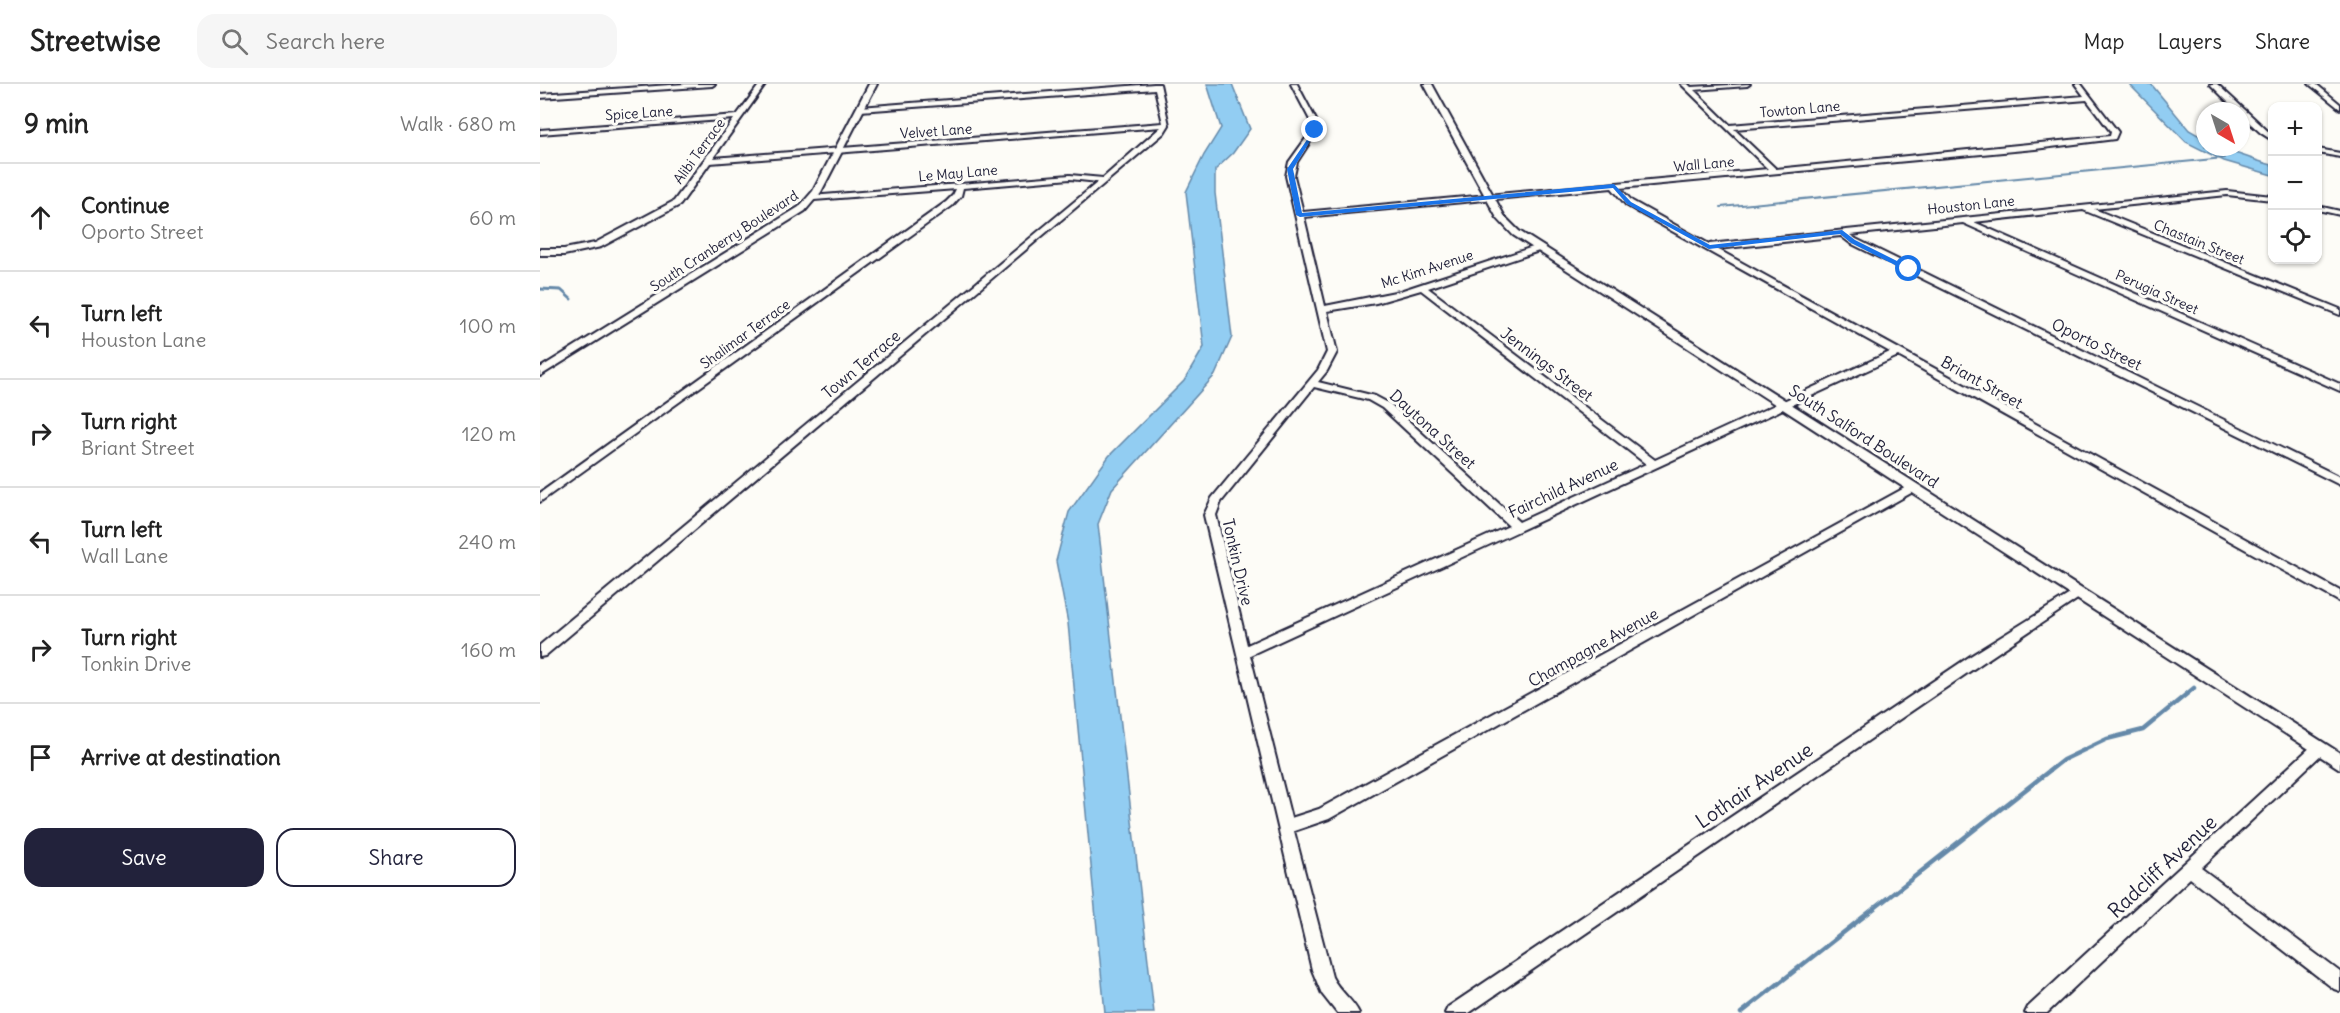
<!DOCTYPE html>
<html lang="en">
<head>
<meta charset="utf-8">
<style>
  :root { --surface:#fff; --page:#f6f6f6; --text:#222; --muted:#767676; --line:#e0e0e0; --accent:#22223b }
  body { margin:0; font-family:Delius,sans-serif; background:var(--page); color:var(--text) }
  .controls { position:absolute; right:18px; top:18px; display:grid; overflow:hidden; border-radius:12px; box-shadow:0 2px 4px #0004 }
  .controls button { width:54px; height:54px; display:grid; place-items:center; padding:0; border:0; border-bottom:2px solid var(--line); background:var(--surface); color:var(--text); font:30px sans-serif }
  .compass { position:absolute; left:1656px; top:18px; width:54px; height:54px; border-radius:50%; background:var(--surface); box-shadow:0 2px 4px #0004; rotate:141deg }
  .stop { position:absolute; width:18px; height:18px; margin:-14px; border:4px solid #1a73e8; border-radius:50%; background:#fff }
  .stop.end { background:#1a73e8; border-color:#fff; box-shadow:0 2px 6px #0008 }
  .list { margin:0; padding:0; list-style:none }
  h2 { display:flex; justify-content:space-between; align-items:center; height:78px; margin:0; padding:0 24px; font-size:26px }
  h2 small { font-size:20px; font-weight:400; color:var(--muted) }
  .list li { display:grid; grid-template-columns:39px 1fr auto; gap:18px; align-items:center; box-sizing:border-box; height:108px; padding:0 24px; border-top:2px solid var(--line) }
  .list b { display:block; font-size:22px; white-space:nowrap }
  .list p { margin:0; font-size:20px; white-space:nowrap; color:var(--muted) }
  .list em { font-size:20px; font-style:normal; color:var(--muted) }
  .actions { display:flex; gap:12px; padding:18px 24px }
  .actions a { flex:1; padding:14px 0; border:2px solid var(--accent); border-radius:18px; text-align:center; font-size:21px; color:var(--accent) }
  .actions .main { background:var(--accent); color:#fff }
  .icon { flex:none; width:33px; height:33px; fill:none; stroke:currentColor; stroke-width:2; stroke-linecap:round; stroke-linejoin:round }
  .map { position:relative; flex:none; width:1800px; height:929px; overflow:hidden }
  header { display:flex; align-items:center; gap:36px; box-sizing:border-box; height:84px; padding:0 30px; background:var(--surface); border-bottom:2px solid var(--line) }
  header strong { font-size:28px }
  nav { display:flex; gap:33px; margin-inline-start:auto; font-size:21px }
  .search { width:420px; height:54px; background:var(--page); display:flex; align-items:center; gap:15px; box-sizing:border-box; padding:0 21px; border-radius:18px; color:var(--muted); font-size:22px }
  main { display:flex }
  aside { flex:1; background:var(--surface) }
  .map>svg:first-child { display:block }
</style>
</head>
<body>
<header>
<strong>Streetwise</strong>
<div class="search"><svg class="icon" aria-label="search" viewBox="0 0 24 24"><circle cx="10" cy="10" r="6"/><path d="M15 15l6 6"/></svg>Search here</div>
<nav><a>Map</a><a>Layers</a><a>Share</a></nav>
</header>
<main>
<aside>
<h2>9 min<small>Walk · 680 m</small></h2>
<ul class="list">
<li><svg class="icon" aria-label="ahead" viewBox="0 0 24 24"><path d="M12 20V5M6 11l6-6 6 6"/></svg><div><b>Continue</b><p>Oporto Street</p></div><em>60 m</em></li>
<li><svg class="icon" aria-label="left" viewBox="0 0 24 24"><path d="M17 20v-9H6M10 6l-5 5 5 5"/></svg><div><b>Turn left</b><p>Houston Lane</p></div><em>100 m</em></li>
<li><svg class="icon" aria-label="right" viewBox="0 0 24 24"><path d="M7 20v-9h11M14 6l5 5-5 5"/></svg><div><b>Turn right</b><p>Briant Street</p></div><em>120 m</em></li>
<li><svg class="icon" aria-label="left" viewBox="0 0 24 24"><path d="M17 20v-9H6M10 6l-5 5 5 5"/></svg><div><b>Turn left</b><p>Wall Lane</p></div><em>240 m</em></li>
<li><svg class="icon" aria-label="right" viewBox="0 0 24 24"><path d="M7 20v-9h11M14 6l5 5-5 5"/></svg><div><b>Turn right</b><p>Tonkin Drive</p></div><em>160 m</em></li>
<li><svg class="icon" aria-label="arrive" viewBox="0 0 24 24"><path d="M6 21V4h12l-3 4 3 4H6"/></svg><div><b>Arrive at destination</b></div></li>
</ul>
<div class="actions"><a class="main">Save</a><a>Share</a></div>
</aside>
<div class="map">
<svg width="1800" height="929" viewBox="0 0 1800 929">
  <rect width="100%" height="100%" fill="#fdfcf7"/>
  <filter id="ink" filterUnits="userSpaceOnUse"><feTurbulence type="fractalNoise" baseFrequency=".0167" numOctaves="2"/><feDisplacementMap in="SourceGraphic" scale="12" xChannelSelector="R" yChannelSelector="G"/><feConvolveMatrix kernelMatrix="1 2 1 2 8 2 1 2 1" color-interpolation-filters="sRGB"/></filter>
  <g filter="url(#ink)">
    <g fill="#92cdf2" stroke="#6589a9" stroke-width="1.5">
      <path d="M 667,0 L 692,0 L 710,45 L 693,69 L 675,86 L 675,109 L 692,253 L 675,291 L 572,405 L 558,440 L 614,929 L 565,929 L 528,539 L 516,477 L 529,428 L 569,372 L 644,297 L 664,263 L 646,108 L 664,71 L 681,44 Z"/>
      <path d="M 1589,0 L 1611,0 L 1649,46 L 1665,55 L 1665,63 C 1687,63 1710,76 1732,81 L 1732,91 L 1684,77 L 1646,58 Z"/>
    </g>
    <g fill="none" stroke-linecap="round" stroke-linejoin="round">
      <path stroke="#6589a9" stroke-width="2" d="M 1181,123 L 1684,74"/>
      <path stroke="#6589a9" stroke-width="3" d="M 0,205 L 21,206 L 31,215"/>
      <path stroke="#6589a9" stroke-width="4.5" d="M 1201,929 L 1523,676 L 1567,655 L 1603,646 L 1654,604"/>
      <g stroke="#22223b" stroke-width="4">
        <g id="minor">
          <path d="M 145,0 L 175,0 L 172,2 L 0,14 L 0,10 Z"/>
          <path d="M 220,0 L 226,0 L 173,74 L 623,39 L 615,5 L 320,27 L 317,25 L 320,23 L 614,0 L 620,0 L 629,41 L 624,49 L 5,572 L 0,573 L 0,561 L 558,98 L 530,95 L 423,104 L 421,112 L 412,122 L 0,418 L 0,409 L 406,118 L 413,111 L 416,105 L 274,116 L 270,114 L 271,112 L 530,91 L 563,94 L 621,43 L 170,79 L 140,121 L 61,163 L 24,171 L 0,171 L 0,165 L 24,165 L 55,159 L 134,117 L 194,35 L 0,50 L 0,46 L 197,31 Z"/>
          <path d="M 751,0 L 757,0 L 776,36 L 778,46 L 757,78 L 754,92 L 763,128 L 1228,85 L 1141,0 L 1148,0 L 1151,3 L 1210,0 L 1207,2 L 1154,6 L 1190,41 L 1544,12 L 1535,0 L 1541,0 L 1578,48 L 1575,55 L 1495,65 L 1080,104 L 1092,117 L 1169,160 L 1687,107 L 1732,112 L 1732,116 L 1687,111 L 1554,125 L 1800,225 L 1800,231 L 1543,126 L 1434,138 L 1800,300 L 1800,307 L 1423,139 L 1310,151 L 1316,155 L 1800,393 L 1800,401 L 1310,159 L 1301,152 L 1177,165 L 1800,507 L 1800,518 L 1358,272 L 710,571 L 751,734 L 779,725 L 1370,401 L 1374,400 L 1380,404 L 789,735 L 754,747 L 792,893 C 799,907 813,916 819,929 L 797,929 L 782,910 L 772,886 L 664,431 L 672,414 L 778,286 L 787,268 L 746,92 L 749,78 L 772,46 L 770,36 ZM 1547,16 L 1571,48 L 1570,52 L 1236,85 L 1194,45 ZM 1072,104 L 1086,121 L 1103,131 L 1350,268 L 1115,376 L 888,204 L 1002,166 L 1002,162 L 996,162 L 860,207 L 785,222 L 764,133 ZM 881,206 L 1106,380 L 979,438 L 850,320 L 835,312 L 778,298 L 787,287 L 797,268 L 787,227 L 836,219 ZM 774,303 L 828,316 L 842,324 L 969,442 L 707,561 L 676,431 L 681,418 Z"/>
          <path d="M 1670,0 L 1677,0 L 1732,51 L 1732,56 L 1721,49 L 1701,31 L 1701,27 L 1697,27 Z"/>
          <path d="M 1769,0 L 1776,0 L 1800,20 L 1800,25 Z"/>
          <path d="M 1778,65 L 1800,69 L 1800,73 L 1778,69 Z"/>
          <path d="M 1778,122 L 1800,127 L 1800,131 L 1778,126 Z"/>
          <path d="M 1538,505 L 1542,506 L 1544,509 L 1542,512 L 1442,579 L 929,929 L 905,929 L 908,923 L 1432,571 Z"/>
          <path d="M 1779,658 L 1784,660 L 1786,664 L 1784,668 L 1661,784 L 1800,888 L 1800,907 L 1794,905 L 1650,794 L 1507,929 L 1485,929 L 1488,923 L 1774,660 Z"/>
        </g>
      </g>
      <g stroke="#22223b" stroke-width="4">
        <g id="tertiary">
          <path d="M 329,0 L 337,0 L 281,108 L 265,127 L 0,292 L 0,284 L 259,123 L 273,107 Z"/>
          <path d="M 884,0 L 892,0 L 965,133 L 979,147 L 1800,669 L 1800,685 L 973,151 L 957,134 Z"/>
        </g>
      </g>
      <use href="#minor" fill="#fdfcf7" fill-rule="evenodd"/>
      <use href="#tertiary" fill="#fdfcf7" fill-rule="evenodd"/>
    </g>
  </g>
  <path fill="#1a73e8" d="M 775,44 L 777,46 L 753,85 L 762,129 L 1074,100 L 1091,118 L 1170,161 L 1302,146 L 1315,156 L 1373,185 L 1367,187 L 1311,159 L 1300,150 L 1169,165 L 1087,120 L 1073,104 L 760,133 L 756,131 L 747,85 Z"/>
  <g text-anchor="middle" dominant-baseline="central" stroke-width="6" stroke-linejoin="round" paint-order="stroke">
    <g font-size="14" fill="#22223b" stroke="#fdfcf7">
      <text transform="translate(1260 25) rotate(-5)">Towton Lane</text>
      <text transform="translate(99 29) rotate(-4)">Spice Lane</text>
      <text transform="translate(396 47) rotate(-4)">Velvet Lane</text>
      <text transform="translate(159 67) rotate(-54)">Alibi Terrace</text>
      <text transform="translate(1164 80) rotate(-5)">Wall Lane</text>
      <text transform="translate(418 89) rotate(-5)">Le May Lane</text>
      <text transform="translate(1431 121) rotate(-6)">Houston Lane</text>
      <text transform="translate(184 157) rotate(-33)">South Cranberry Boulevard</text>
      <text transform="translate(1659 158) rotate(22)">Chastain Street</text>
      <text transform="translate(887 185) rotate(-18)">Mc Kim Avenue</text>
      <text transform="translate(1617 208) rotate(24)">Perugia Street</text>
      <text transform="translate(205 250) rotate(-36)">Shalimar Terrace</text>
    </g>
    <g font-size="16" fill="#22223b" stroke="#fdfcf7">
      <text transform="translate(1557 260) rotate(26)">Oporto Street</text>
      <text transform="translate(321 280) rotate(-40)">Town Terrace</text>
      <text transform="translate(1007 280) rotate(37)">Jennings Street</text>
      <text transform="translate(1442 298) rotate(29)">Briant Street</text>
      <text transform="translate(893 345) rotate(42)">Daytona Street</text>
      <text transform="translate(1324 352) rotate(33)">South Salford Boulevard</text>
      <text transform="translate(1023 404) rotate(-25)">Fairchild Avenue</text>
      <text transform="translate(698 478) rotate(77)">Tonkin Drive</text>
      <text transform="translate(1053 563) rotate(-29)">Champagne Avenue</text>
    </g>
    <g font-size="20" fill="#22223b" stroke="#fdfcf7">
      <text transform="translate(1214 701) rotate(-34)">Lothair Avenue</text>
      <text transform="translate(1622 782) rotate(-43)">Radcliff Avenue</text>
    </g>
  </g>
</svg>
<div class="controls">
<button>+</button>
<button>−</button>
<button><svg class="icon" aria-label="locate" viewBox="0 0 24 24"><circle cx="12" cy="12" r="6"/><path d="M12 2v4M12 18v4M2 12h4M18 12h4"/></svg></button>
</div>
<svg class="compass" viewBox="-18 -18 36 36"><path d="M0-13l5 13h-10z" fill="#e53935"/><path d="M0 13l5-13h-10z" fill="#767676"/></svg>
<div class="stop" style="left:1369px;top:185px"></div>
<div class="stop end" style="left:775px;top:46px"></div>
</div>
</main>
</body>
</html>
